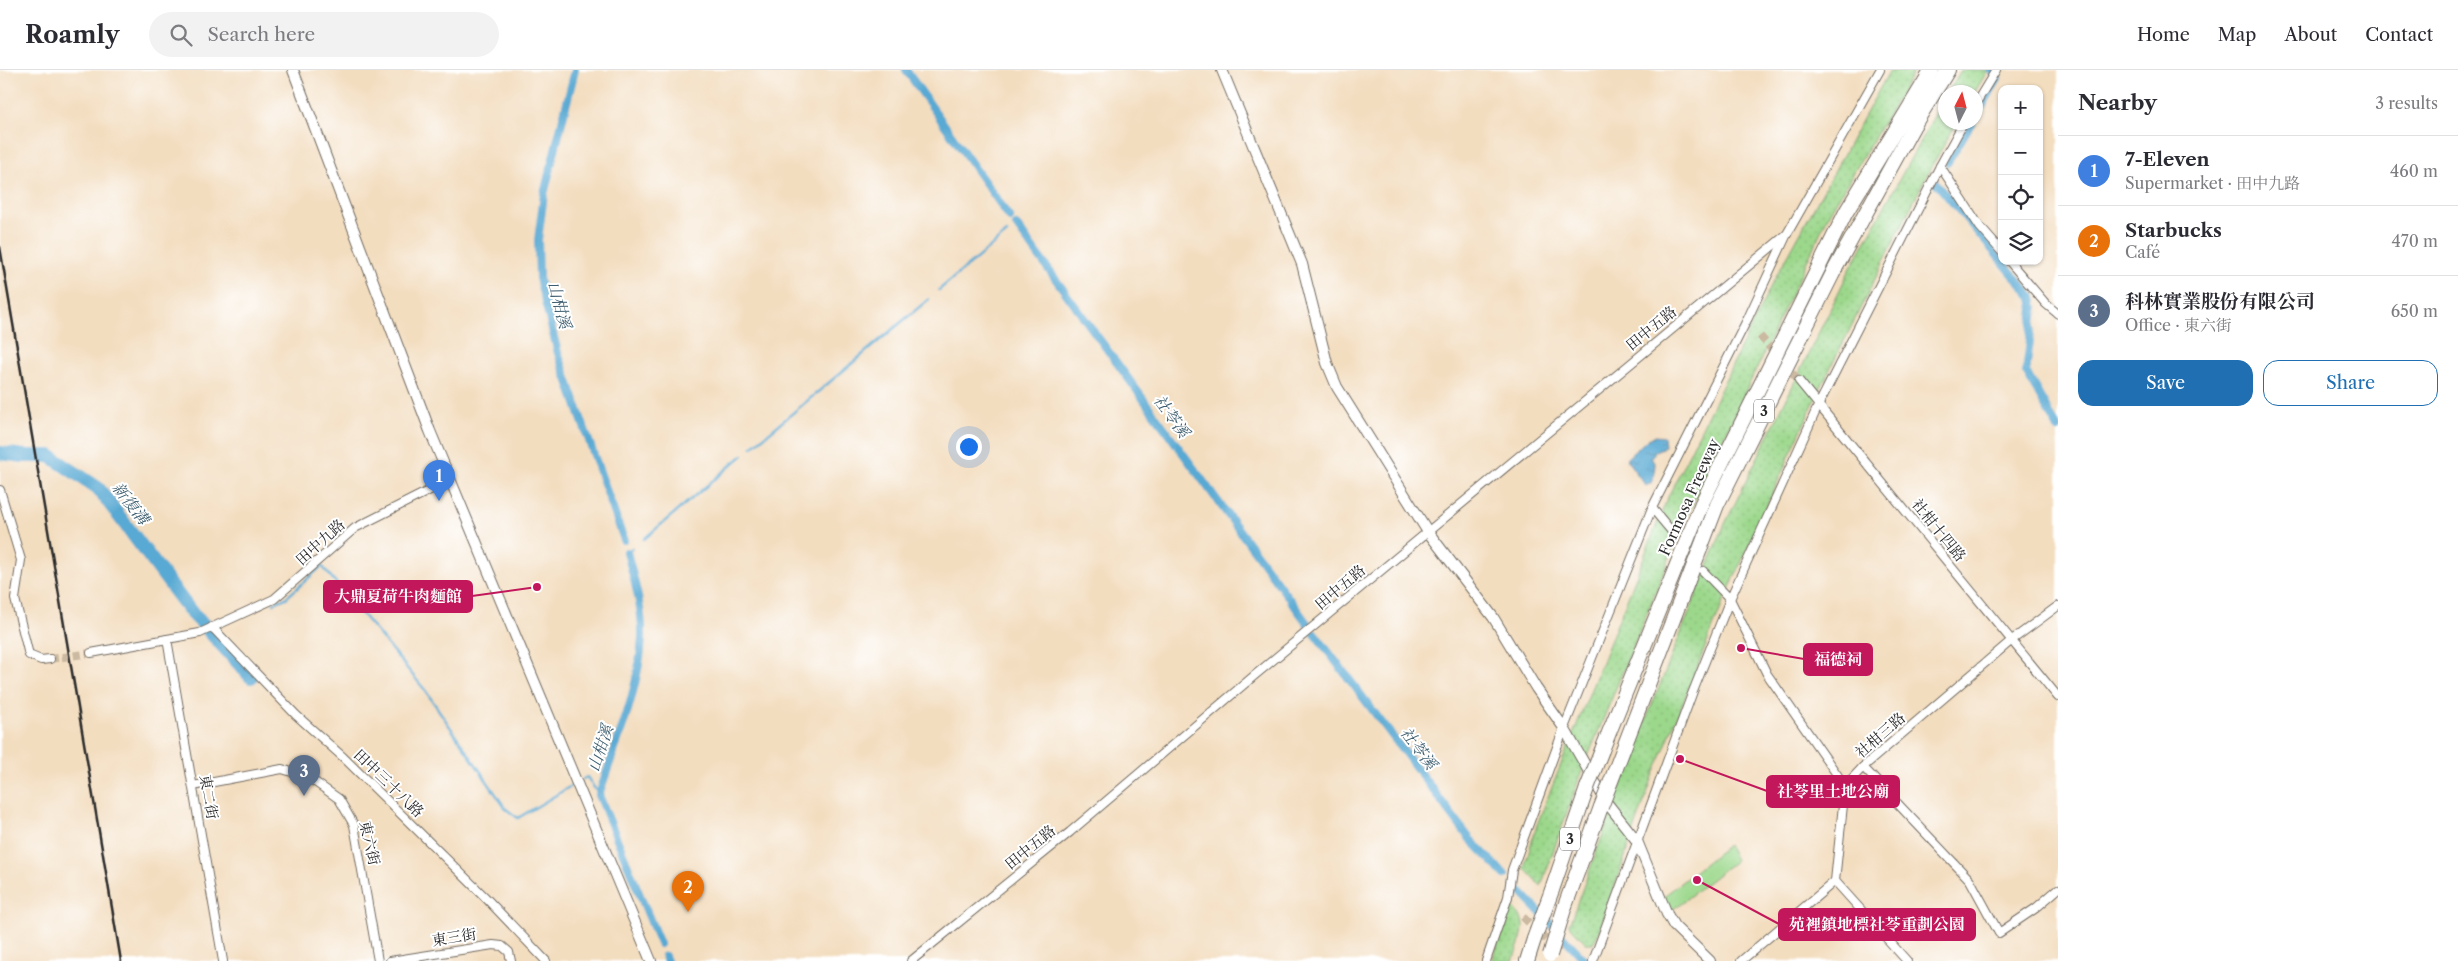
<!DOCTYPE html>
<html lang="en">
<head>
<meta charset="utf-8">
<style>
  :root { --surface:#fff; --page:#f2f2f3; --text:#2b2b33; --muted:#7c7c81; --line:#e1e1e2; --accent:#1f6fb2 }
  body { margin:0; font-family:"Libre Caslon Text","Noto Serif TC",serif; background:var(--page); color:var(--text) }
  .controls { position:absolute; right:15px; top:15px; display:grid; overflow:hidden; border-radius:10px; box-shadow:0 1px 4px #0004 }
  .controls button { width:45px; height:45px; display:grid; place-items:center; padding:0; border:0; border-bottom:1px solid var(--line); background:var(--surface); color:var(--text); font:25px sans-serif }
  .compass { position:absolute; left:1938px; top:15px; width:45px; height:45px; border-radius:50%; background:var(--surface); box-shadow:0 1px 4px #0004; rotate:6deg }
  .you { position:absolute; left:968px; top:376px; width:18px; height:18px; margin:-12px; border:4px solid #fff; border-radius:50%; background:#1a73e8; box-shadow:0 0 0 8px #1a73e833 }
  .badge { display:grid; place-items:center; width:32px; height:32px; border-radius:50%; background:var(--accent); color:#fff; font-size:16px; font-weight:700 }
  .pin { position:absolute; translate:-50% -41px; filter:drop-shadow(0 1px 2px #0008) }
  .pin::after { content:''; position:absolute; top:26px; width:18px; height:15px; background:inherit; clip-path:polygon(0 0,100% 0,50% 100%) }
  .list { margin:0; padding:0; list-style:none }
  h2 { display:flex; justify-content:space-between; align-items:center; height:65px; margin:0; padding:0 20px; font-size:21px }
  h2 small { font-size:16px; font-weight:400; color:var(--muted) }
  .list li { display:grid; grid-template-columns:32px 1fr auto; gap:15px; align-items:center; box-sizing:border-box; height:70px; padding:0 20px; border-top:1px solid var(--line) }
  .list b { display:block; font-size:19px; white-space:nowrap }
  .list p { margin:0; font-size:16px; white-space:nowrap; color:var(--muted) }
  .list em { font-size:16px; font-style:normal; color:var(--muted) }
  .actions { display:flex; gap:10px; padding:15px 20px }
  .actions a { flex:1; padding:11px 0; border:1px solid var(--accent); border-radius:15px; text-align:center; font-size:18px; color:var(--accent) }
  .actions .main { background:var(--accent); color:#fff }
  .icon { flex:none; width:28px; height:28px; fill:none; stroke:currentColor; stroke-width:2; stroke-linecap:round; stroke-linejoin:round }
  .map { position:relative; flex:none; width:2058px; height:891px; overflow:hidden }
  header { display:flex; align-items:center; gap:30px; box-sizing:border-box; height:70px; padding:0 25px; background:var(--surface); border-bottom:1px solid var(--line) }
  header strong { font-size:24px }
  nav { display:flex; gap:28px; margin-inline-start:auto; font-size:18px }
  .search { width:350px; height:45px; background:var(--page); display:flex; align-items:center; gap:12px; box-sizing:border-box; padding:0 18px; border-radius:28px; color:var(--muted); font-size:19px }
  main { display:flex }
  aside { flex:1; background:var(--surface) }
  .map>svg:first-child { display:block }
</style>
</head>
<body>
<header>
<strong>Roamly</strong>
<div class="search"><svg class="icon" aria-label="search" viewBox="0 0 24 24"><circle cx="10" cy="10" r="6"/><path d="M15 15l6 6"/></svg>Search here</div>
<nav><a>Home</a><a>Map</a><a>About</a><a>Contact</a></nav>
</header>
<main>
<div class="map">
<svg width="2058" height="891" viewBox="0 0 2058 891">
  <defs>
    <pattern id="grass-dots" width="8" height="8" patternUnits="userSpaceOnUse" patternTransform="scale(1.25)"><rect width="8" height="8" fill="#9cd88c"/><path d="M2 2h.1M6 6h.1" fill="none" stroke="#87ba79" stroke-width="1.8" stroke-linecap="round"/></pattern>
    <pattern id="water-ripples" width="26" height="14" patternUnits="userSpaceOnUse" patternTransform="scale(1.25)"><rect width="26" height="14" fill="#59a9d3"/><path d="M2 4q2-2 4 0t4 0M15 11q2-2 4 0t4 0" fill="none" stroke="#4a8aab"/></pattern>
  </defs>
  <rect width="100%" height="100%" fill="#fff"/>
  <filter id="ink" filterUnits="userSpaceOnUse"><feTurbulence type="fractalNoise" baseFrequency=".02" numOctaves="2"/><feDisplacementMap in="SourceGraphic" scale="10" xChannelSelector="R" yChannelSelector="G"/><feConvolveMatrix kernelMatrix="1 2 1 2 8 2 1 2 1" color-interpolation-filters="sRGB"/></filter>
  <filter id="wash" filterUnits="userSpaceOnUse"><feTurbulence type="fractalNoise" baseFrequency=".0096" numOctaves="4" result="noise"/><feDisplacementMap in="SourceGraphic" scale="20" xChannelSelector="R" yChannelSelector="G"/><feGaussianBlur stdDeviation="1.12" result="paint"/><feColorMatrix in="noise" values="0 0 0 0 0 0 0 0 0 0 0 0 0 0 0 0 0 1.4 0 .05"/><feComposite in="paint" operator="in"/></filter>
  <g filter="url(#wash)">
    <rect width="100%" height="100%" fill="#f3ddbf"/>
    <g fill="url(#grass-dots)" stroke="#64825c">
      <path d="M 1890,0 L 1915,0 L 1830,142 L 1683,455 L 1580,706 L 1541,816 L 1524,798 L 1536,757 L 1667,429 L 1771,216 Z"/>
      <path d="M 1961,0 L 1988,0 L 1975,22 L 1948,22 Z"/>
      <path d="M 1945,26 L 1946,52 L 1957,53 L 1929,101 L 1819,321 L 1725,528 L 1652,709 L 1598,864 L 1593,873 L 1586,873 L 1569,855 L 1643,657 L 1724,456 L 1847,205 Z"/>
      <path d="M 1510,836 C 1533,851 1520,869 1513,891 L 1492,891 Z"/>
    </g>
    <path fill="#9cd88c" stroke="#64825c" d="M 1728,775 L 1736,790 L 1667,844 L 1659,830 Z"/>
    <path fill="url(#water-ripples)" stroke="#426a7f" d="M 1654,366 L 1664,367 L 1665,377 L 1657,380 L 1651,387 L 1655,395 L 1653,411 L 1646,416 L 1626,389 L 1648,369 Z"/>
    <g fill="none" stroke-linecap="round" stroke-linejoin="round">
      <g stroke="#59a9d3" stroke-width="2.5">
        <path d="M 1015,156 L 1016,156"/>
        <path d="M 939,220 L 1007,163"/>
        <path d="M 752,377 L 929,229"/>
        <path d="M 644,469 L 743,385"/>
        <path d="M 627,483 L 632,478"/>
        <path d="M 274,533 L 286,528 L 322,496 L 425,620 L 506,739 L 518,748 L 571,716"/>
        <path d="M 583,709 L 587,707 L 599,725"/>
      </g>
      <g stroke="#59a9d3" stroke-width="8">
        <path d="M 575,0 L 544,124 L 538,170 L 539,208 L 558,283 L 624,470"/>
        <path d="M 906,0 L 1010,148"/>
        <path d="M 1976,47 L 1998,9 L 1991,0"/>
        <path d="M 1948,92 L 1972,52"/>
        <path d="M 1936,113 L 2032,227 L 2034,239 L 2026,302 L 2058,359"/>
        <path d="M 1016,155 L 1307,553"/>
        <path d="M 627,482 C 634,510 643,539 642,568 C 639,622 615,675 599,725 L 660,874"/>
        <path d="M 1315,564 L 1470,769 L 1505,805"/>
        <path d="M 1516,817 L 1586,891"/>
        <path d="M 665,886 L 667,891"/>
      </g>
      <g stroke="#59a9d3" stroke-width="14">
        <path d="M 0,383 L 24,386 L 50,386 L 98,418 L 191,542 L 203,554"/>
        <path d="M 209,561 L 251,607"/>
      </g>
    </g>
  </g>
  <g filter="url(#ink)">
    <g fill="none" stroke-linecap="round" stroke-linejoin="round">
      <g stroke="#cbb9a1" stroke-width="8" stroke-dasharray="8 4" stroke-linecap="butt">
        <path d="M 1760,266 L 1799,311"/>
        <path d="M 1673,463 L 1697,494"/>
        <path d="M 50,589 L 91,583"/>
        <path d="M 1523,847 L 1559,882"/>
      </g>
      <g stroke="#71695f" stroke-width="10">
        <g id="street">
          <path d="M 1976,33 L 1996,0"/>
          <path d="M 1940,96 L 1980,157 L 2002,182"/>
          <path d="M 2009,191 L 2046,234 L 2058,244"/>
          <path d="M 1799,311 L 2058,627"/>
          <path d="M 0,420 L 21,490 L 15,529 L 29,585 L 41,590 L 50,589"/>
          <path d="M 1652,438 L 1673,463"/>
          <path d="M 1703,501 L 1730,529 L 1767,604 L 1845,716"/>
          <path d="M 212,557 L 296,645 L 343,687 L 484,826 L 546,891"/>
          <path d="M 167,569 L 223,891"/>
          <path d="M 91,583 L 200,563 L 274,529 L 355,458 L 450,410"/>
          <path d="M 1863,697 L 1970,810 L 1999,863 L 2036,838 L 2058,819"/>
          <path d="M 193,716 L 282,699 L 308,707 L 339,729 L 354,755 L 378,891"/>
          <path d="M 1835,811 L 1907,891"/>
          <path d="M 390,891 L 493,875 L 502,876 L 509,882 L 511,891"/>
          <path d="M 911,891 L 1070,762 L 1255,605 L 1787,164"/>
          <path d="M 1486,891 L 1508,827 L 1512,800 L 1564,658 L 1652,438 L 1748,248 L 1787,164 L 1880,0"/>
          <path d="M 1593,891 L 1692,624 L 1730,529 L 1819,334 L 1940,96 L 1964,52"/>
          <path d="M 1741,891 L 1835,811 L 1845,716 L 1863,697 L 2012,570 L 2058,536"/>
        </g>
      </g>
      <g stroke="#71695f" stroke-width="12">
        <g id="secondary">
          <path d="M 293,0 L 430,361 L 651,891"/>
          <path d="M 1222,0 L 1302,194 L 1327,293 L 1337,317 L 1428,462 L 1493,547 L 1536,618 L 1564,658 L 1607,733 L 1637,771 L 1667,844 L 1674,856 L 1710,891"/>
        </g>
      </g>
      <g stroke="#71695f" stroke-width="16">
        <g id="highway">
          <path d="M 1602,680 L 1702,433 L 1846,142 L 1932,0"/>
          <path d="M 1616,698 L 1717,435 L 1835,199 L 1914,55 L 1948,0"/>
          <path d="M 1552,820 L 1587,718"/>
          <path d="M 1565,836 L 1601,737"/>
          <path d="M 1527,891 L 1534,869"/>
        </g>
      </g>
      <use href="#street" stroke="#fff" stroke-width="8"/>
      <use href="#secondary" stroke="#fff" stroke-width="10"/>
      <use href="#highway" stroke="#fff" stroke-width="14"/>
      <path stroke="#2b2b2b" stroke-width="2.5" d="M 0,177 L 121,891"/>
      <g stroke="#71695f" stroke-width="16" stroke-linecap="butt">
        <g id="highway-bridge">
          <path d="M 1587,718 L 1602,680"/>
          <path d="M 1601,737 L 1616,698"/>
          <path d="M 1534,869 L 1552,820"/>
          <path d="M 1550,885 L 1565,836"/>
        </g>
      </g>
      <use href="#highway-bridge" stroke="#fff" stroke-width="14"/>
    </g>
  </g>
  <g text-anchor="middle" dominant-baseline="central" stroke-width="4" stroke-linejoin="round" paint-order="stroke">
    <g fill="#fff" stroke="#6b6b6b" stroke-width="1">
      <rect x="1754" y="329.5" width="20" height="23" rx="4"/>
      <rect x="1560" y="757.5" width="20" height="23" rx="4"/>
    </g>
    <g font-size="14" font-weight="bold" fill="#2b2b2b">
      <text x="1764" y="341">3</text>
      <text x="1570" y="769">3</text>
    </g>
    <g font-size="15" fill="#2b2b2b" stroke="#fff">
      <text transform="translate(1651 258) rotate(-39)">田中五路</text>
      <text transform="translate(1689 427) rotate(-66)">Formosa Freeway</text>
      <text transform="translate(1939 460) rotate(51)">社柑十四路</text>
      <text transform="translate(320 472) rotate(-42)">田中九路</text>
      <text transform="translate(1340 517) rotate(-40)">田中五路</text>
      <text transform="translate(1880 665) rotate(-41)">社柑三路</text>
      <text transform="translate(389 713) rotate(44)">田中三十八路</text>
      <text transform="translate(209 727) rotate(80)">東二街</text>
      <text transform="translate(370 773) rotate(77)">東六街</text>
      <text transform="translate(1030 777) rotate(-39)">田中五路</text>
      <text transform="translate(454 867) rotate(-9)">東三街</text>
    </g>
    <g font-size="16" font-style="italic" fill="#3d5d6e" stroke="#fff">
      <text transform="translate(560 235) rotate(75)">山柑溪</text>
      <text transform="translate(1172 346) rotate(54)">社苓溪</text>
      <text transform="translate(131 433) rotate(52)">新復溝</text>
      <text transform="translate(600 678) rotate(-72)">山柑溪</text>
      <text transform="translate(1419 678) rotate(53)">社苓溪</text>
    </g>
  </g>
  <path fill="none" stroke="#c2185b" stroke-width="2" d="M537 517L472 526M1741 578L1804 589M1680 689L1767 721M1697 810L1779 854"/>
  <g fill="#c2185b" stroke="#fff" stroke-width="2">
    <circle cx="537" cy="517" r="5"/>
    <circle cx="1741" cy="578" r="5"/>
    <circle cx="1680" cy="689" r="5"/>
    <circle cx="1697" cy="810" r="5"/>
  </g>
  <g fill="#c2185b" stroke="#c2185b" stroke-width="2">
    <rect x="324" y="511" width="148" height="31" rx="5"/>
    <rect x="1804" y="574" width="68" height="31" rx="5"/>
    <rect x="1767" y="706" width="132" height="31" rx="5"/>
    <rect x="1779" y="839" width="196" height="31" rx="5"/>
  </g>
  <g font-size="16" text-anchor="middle" font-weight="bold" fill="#fff">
    <text x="398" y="532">大鼎夏荷牛肉麵館</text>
    <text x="1838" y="595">福德祠</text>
    <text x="1833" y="727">社苓里土地公廟</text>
    <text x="1877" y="860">苑裡鎮地標社苓重劃公園</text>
  </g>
</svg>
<div class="controls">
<button>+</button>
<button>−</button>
<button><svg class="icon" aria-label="locate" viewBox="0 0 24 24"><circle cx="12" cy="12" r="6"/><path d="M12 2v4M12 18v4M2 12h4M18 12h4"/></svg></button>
<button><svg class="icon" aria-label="layers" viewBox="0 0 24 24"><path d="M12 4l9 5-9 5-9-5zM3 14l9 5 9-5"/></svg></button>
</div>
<svg class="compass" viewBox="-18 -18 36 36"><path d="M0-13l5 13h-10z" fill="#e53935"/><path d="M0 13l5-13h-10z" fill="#7c7c81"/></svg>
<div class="you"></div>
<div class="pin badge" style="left:439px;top:431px;background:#3f7fe0">1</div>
<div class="pin badge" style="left:688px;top:842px;background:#e8710a">2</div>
<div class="pin badge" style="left:304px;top:726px;background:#5c6f8a">3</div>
</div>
<aside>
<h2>Nearby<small>3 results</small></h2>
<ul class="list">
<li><span class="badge" style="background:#3f7fe0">1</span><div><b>7-Eleven</b><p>Supermarket · 田中九路</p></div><em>460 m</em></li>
<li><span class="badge" style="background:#e8710a">2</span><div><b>Starbucks</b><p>Café</p></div><em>470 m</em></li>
<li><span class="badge" style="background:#5c6f8a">3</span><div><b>科林實業股份有限公司</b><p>Office · 東六街</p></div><em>650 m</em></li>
</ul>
<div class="actions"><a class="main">Save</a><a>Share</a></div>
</aside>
</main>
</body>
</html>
